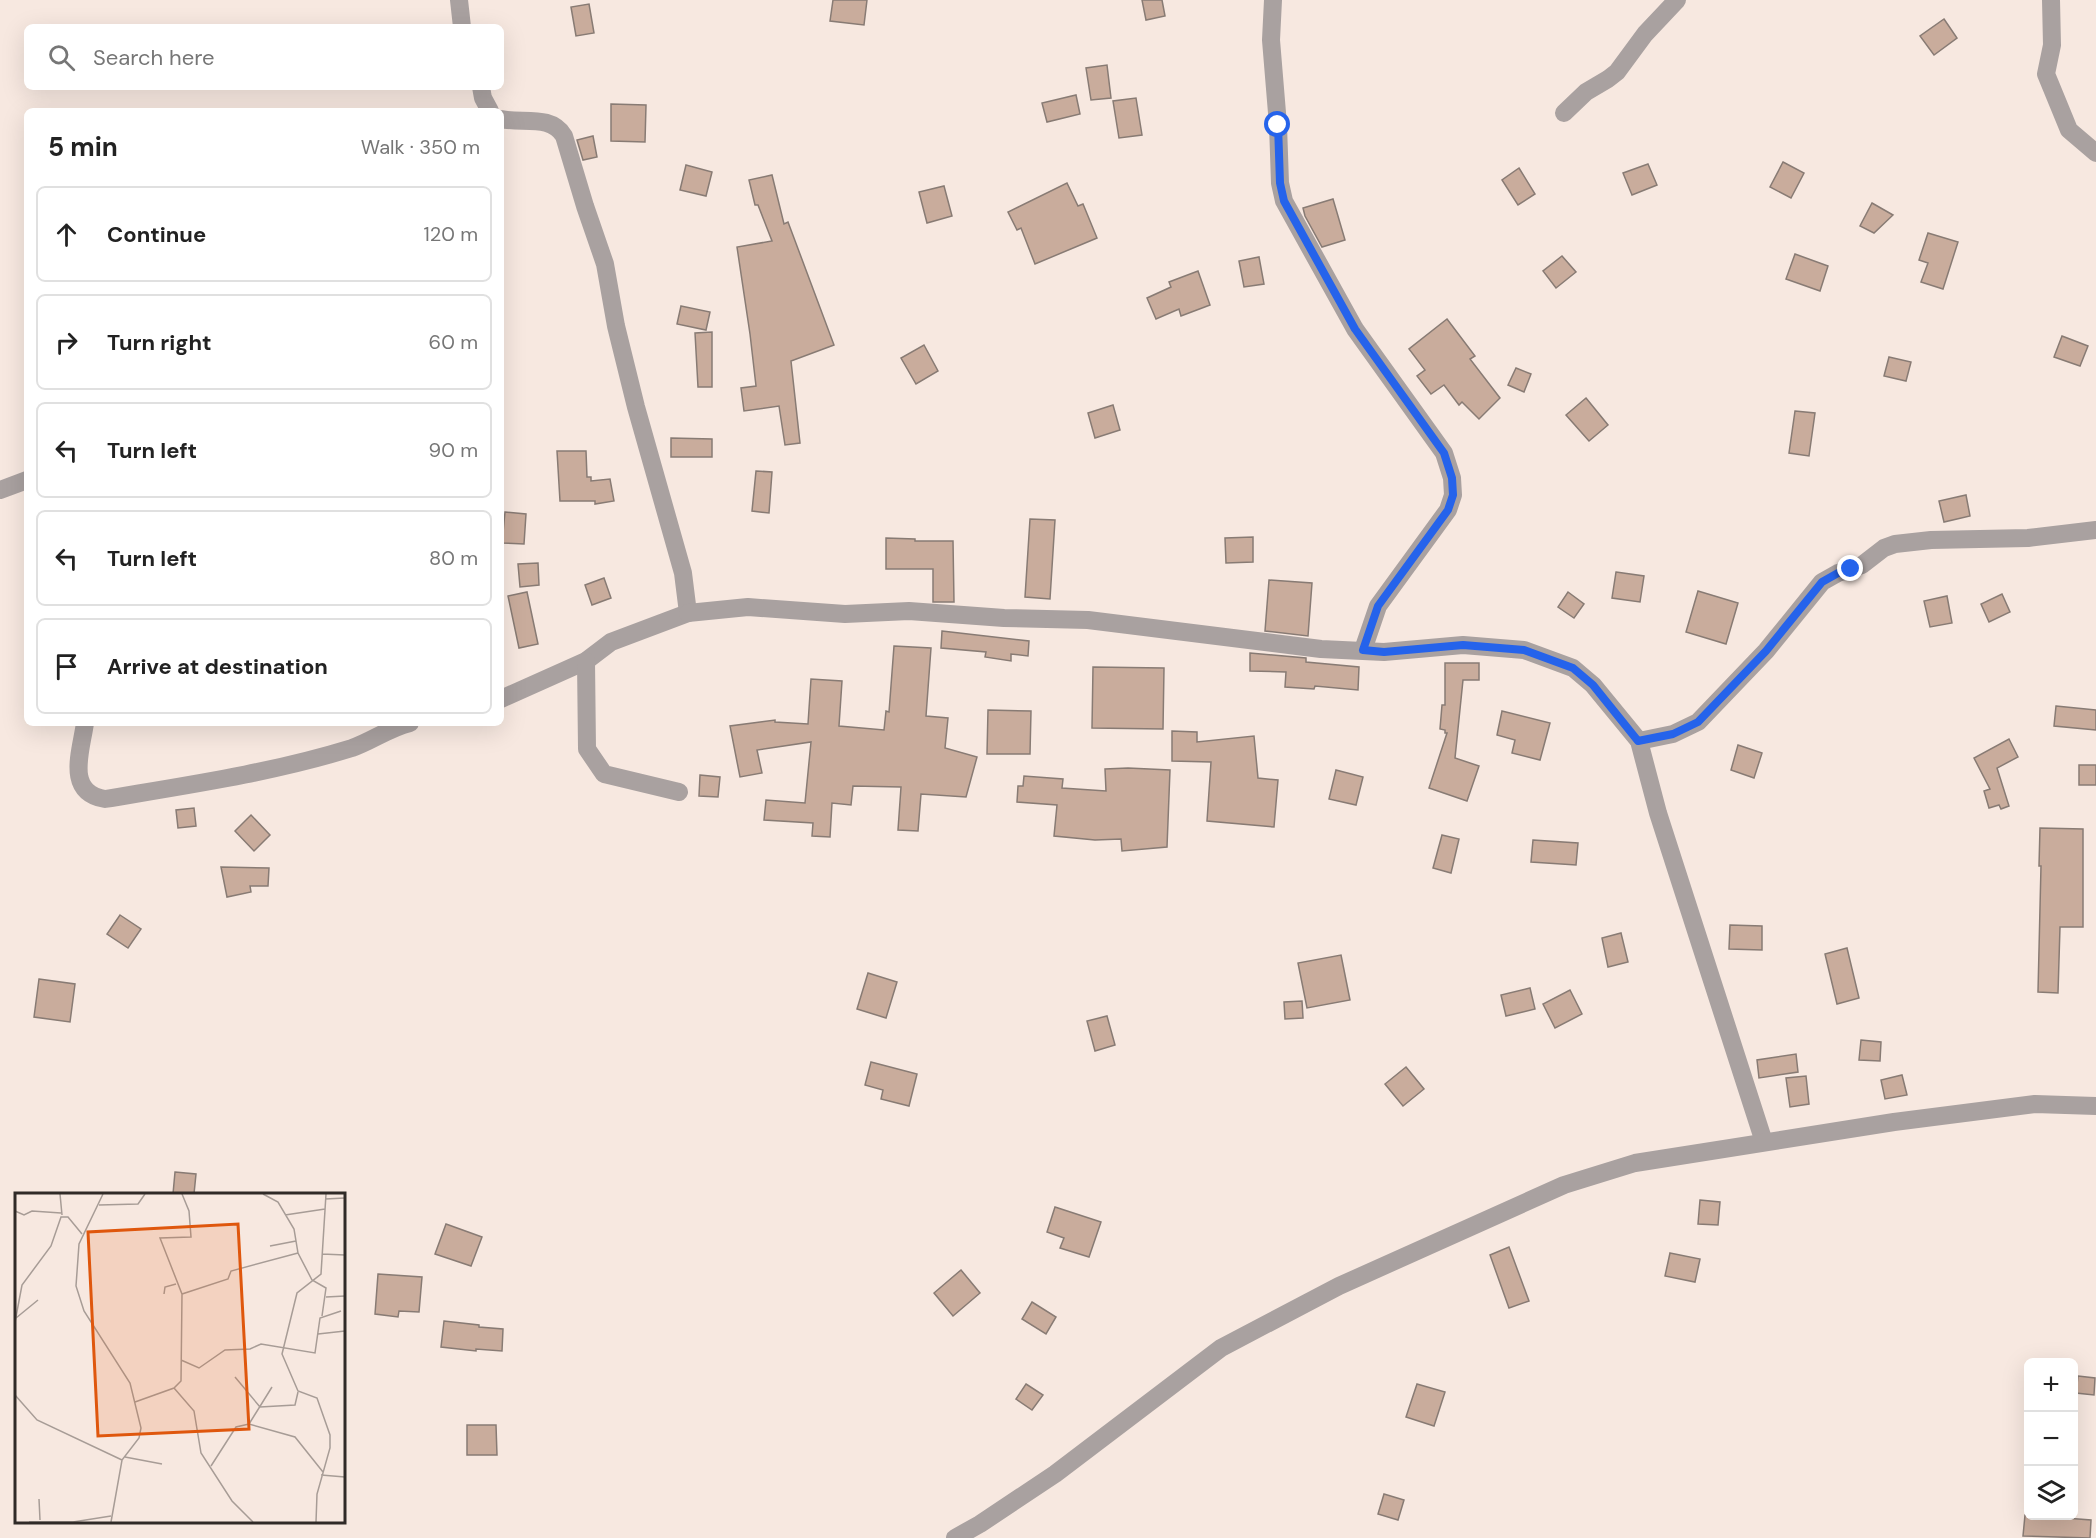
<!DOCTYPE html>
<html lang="en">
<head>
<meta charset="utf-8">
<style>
  :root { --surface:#fff; --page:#f6f6f6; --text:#222; --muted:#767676; --line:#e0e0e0 }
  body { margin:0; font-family:"DM Sans",sans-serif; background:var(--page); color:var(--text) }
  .controls { position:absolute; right:18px; bottom:18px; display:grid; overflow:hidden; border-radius:9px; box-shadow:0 6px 24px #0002 }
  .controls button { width:54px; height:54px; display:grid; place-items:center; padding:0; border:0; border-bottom:2px solid var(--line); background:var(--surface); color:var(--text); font:30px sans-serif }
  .stop { position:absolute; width:18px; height:18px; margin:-14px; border:4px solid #2563eb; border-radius:50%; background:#fff }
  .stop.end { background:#2563eb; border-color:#fff; box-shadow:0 2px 6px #0008 }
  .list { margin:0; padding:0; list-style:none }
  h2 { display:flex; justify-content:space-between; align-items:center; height:78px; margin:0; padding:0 24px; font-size:26px }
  h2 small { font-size:20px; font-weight:400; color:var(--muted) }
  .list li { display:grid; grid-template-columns:39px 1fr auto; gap:18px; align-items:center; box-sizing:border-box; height:96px; margin:0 12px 12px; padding:0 12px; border:2px solid var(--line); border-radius:9px }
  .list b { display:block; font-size:22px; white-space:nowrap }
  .list em { font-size:20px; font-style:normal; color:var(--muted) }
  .icon { flex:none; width:33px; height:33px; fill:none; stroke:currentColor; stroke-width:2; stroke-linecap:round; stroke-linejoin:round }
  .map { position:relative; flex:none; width:2096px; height:1538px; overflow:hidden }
  .search { position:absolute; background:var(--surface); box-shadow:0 6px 24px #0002; left:24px; top:24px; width:480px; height:66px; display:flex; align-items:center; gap:15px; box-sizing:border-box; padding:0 21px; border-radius:9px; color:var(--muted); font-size:22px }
  .panel { position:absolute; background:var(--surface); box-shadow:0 6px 24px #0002; left:24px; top:108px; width:480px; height:618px; border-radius:9px }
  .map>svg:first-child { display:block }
</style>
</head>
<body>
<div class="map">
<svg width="2096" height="1538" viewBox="0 0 2096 1538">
  <rect width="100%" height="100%" fill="#f7e8e0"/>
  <g fill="#c9ac9c" stroke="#887b74" stroke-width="1.5">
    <path d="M 833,0 L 867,0 L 864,25 L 830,21 Z"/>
    <path d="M 1142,0 L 1162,0 L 1165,16 L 1146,20 Z"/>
    <path d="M 589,4 L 594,33 L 576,36 L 571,7 Z"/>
    <path d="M 1944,19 L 1957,38 L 1934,55 L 1920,36 Z"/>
    <path d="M 1107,65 L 1111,98 L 1091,100 L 1086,68 Z"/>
    <path d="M 1076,95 L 1080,114 L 1047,122 L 1042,103 Z"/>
    <path d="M 1136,98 L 1142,135 L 1119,138 L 1113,101 Z"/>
    <path d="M 611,104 L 646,105 L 645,142 L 611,141 Z"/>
    <path d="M 593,136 L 597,157 L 583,160 L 577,140 Z"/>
    <path d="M 1783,162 L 1804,173 L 1791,198 L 1770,187 Z"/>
    <path d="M 1648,164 L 1657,185 L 1632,195 L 1623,173 Z"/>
    <path d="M 686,165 L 712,172 L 706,196 L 680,190 Z"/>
    <path d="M 1519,168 L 1535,194 L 1518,205 L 1502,180 Z"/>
    <path d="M 772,175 L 784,224 L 788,222 L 834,345 L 791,361 L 800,443 L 785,445 L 779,406 L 744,411 L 741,388 L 756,386 L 750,334 L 737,247 L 772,241 L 758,205 L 755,205 L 749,180 Z"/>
    <path d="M 1067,183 L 1078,206 L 1083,204 L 1097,238 L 1035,264 L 1021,228 L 1017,230 L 1008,212 Z"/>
    <path d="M 944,186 L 952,216 L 927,223 L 919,192 Z"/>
    <path d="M 1333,199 L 1345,240 L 1322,247 L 1305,216 L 1303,208 Z"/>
    <path d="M 1872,203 L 1893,215 L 1874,233 L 1860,226 Z"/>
    <path d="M 1928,233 L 1958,242 L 1943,289 L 1921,282 L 1928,263 L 1919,260 Z"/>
    <path d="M 1795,254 L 1828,266 L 1820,291 L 1786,279 Z"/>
    <path d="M 1562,256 L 1576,272 L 1556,288 L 1543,271 Z"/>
    <path d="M 1259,257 L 1264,284 L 1244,287 L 1239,261 Z"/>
    <path d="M 1198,271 L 1210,305 L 1181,316 L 1179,309 L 1156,319 L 1147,298 L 1171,287 L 1169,282 Z"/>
    <path d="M 681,306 L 710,312 L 706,330 L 677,324 Z"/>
    <path d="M 1447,319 L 1475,356 L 1470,359 L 1500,398 L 1479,419 L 1462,402 L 1459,405 L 1444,385 L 1431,394 L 1417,376 L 1425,370 L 1409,349 Z"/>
    <path d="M 712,332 L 712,387 L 698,387 L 695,333 Z"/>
    <path d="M 2062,336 L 2088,346 L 2080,366 L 2054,357 Z"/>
    <path d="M 924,345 L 938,371 L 916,384 L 901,358 Z"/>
    <path d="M 1889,357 L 1911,362 L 1906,381 L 1884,376 Z"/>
    <path d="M 1516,368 L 1531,374 L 1524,392 L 1508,385 Z"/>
    <path d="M 1586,398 L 1608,425 L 1589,441 L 1566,415 Z"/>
    <path d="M 1113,405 L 1120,430 L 1095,438 L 1088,413 Z"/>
    <path d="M 1795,411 L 1815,413 L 1809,456 L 1789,453 Z"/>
    <path d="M 671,438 L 712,439 L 712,457 L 671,457 Z"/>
    <path d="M 557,451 L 586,451 L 587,477 L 591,477 L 591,481 L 610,479 L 614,501 L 595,504 L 595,501 L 560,501 Z"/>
    <path d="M 756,471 L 772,472 L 769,513 L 752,511 Z"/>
    <path d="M 1966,495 L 1970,516 L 1944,522 L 1939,501 Z"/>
    <path d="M 505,512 L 526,514 L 524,544 L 502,543 Z"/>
    <path d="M 1030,519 L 1055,520 L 1050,599 L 1025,597 Z"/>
    <path d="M 1253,537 L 1253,562 L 1226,563 L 1225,538 Z"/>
    <path d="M 886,538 L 915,539 L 915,541 L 953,541 L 954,602 L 933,602 L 933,569 L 886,569 Z"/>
    <path d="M 538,563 L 539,585 L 520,587 L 518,564 Z"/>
    <path d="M 1616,572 L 1644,576 L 1640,602 L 1612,598 Z"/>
    <path d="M 604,578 L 611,598 L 592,605 L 585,585 Z"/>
    <path d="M 1269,580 L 1312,583 L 1308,636 L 1265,631 Z"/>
    <path d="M 1698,591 L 1738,603 L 1726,644 L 1686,632 Z"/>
    <path d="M 527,592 L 538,644 L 519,648 L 508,596 Z"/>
    <path d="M 1568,592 L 1584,604 L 1574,618 L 1558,607 Z"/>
    <path d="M 2002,594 L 2010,612 L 1989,622 L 1981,604 Z"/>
    <path d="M 1947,596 L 1952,623 L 1930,627 L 1924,601 Z"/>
    <path d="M 942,631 L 1029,641 L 1028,656 L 1011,654 L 1011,661 L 985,657 L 986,652 L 941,648 Z"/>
    <path d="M 894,646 L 931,648 L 926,716 L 948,718 L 945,748 L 977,757 L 966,797 L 921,794 L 918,831 L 898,830 L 901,787 L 853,786 L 851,805 L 832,803 L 830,837 L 812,836 L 813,823 L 764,820 L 766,800 L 805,803 L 811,742 L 757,750 L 762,773 L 740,777 L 730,726 L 775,720 L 775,722 L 808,724 L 811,679 L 842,681 L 839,726 L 884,730 L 886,711 L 889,712 Z"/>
    <path d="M 1250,653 L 1306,658 L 1306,662 L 1359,667 L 1358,690 L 1315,686 L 1314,689 L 1285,687 L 1286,672 L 1250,671 Z"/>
    <path d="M 1445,663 L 1479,663 L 1479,680 L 1463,680 L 1455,758 L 1479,766 L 1467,801 L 1429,788 L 1447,733 L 1445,733 L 1445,730 L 1440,729 L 1442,705 L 1445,705 Z"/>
    <path d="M 1093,667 L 1164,668 L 1163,729 L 1092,728 Z"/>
    <path d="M 2056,706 L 2096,710 L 2096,730 L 2054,726 Z"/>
    <path d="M 988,710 L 1031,711 L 1030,754 L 987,754 Z"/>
    <path d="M 1502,711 L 1550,723 L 1540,760 L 1512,753 L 1515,740 L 1497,735 Z"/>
    <path d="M 1172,731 L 1197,732 L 1197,742 L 1254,736 L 1258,778 L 1278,780 L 1274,827 L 1207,821 L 1211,762 L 1172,761 Z"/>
    <path d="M 2009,739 L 2018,757 L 1997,768 L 2009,806 L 2001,809 L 1999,805 L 1989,808 L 1984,791 L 1990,789 L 1974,758 Z"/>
    <path d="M 1738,745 L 1762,753 L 1754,778 L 1731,770 Z"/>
    <rect x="2079" y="765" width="17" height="20"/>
    <path d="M 1128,768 L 1170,770 L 1167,847 L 1122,851 L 1121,839 L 1095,840 L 1054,836 L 1057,805 L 1017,802 L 1018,786 L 1023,786 L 1024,776 L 1063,779 L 1062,788 L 1106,791 L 1105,769 Z"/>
    <path d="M 1336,770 L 1363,777 L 1356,805 L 1329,799 Z"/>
    <path d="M 700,775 L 720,777 L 718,797 L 699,796 Z"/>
    <path d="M 194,808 L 196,826 L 178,828 L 176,810 Z"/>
    <path d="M 251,815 L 270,835 L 254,851 L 235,831 Z"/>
    <path d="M 2040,828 L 2083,829 L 2083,927 L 2060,927 L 2058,993 L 2038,992 L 2041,866 L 2039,866 Z"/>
    <path d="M 1442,835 L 1459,839 L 1451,873 L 1433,868 Z"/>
    <path d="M 1533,840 L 1578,843 L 1576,865 L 1531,862 Z"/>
    <path d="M 221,867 L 269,868 L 268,886 L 250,886 L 251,892 L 227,897 Z"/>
    <path d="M 120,915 L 141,929 L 128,948 L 107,934 Z"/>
    <path d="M 1730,925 L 1762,926 L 1762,950 L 1729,949 Z"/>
    <path d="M 1621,933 L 1628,962 L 1608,967 L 1602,938 Z"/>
    <path d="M 1847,948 L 1859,998 L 1837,1004 L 1825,954 Z"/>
    <path d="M 1341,955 L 1350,1000 L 1307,1008 L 1298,963 Z"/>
    <path d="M 868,973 L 897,982 L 886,1018 L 857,1009 Z"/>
    <path d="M 39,979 L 75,984 L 70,1022 L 34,1017 Z"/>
    <path d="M 1530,988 L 1535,1009 L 1506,1016 L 1501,995 Z"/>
    <path d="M 1570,990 L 1582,1014 L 1555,1028 L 1543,1004 Z"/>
    <path d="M 1302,1001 L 1303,1018 L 1285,1019 L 1284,1002 Z"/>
    <path d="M 1107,1016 L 1115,1045 L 1095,1051 L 1087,1021 Z"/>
    <path d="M 1861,1040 L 1881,1042 L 1880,1061 L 1859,1060 Z"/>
    <path d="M 1796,1054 L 1798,1072 L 1759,1078 L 1757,1060 Z"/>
    <path d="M 871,1062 L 917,1074 L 909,1106 L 881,1099 L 883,1090 L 865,1085 Z"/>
    <path d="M 1406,1067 L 1424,1089 L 1403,1106 L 1385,1084 Z"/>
    <path d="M 1902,1075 L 1907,1095 L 1885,1099 L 1881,1080 Z"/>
    <path d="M 1806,1076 L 1809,1104 L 1790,1107 L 1786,1078 Z"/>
    <path d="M 175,1172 L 196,1174 L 194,1194 L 173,1194 Z"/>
    <path d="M 1700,1200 L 1720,1202 L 1718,1225 L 1698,1224 Z"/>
    <path d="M 1055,1207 L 1101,1222 L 1089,1257 L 1060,1248 L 1064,1238 L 1047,1232 Z"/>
    <path d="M 446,1224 L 482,1237 L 471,1266 L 435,1254 Z"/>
    <path d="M 1509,1247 L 1529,1301 L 1509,1308 L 1490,1255 Z"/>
    <path d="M 1670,1253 L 1700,1259 L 1695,1282 L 1665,1276 Z"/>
    <path d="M 961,1270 L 980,1293 L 953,1316 L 934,1293 Z"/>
    <path d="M 378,1274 L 422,1277 L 419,1312 L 399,1311 L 398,1317 L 375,1314 Z"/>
    <path d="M 1032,1302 L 1056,1317 L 1046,1334 L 1022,1319 Z"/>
    <path d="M 444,1321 L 479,1325 L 479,1327 L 503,1329 L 502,1351 L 476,1349 L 476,1351 L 441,1347 Z"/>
    <path d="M 2078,1376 L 2095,1378 L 2094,1395 L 2076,1393 Z"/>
    <path d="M 1026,1384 L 1043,1395 L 1032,1410 L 1016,1399 Z"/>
    <path d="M 1417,1384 L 1445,1392 L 1434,1426 L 1406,1417 Z"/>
    <path d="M 467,1425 L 496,1425 L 497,1455 L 467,1455 Z"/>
    <path d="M 1384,1494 L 1404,1500 L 1398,1520 L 1378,1514 Z"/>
    <path d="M 2025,1515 L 2091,1520 L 2090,1538 L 2023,1536 Z"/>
  </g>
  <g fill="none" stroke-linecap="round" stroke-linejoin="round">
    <g stroke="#a9a1a0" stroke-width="18">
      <path d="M 459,0 L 462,27"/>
      <path d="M 1273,0 L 1271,40 L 1278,125 L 1280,183 L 1284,201 L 1355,329 L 1444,453 L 1452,478 L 1453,495 L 1448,510 L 1378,606 L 1363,650"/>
      <path d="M 2051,0 L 2052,45 L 2046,74 L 2069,130 L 2096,153"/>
      <path d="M 481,87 L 483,98 L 490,111"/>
      <path d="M 1564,113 L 1586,92 L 1608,79 L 1617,72 L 1645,34 L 1677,0"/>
      <path d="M 501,119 C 522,124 551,114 564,136 L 585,206 L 605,264 L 616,326 L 636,407 L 683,573 L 688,613 L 611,642 L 586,661 L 501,699"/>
      <path d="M 0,490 L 27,480"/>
      <path d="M 688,613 L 748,607 L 845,614 L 909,611 L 1004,618 L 1088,620 L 1321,649 L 1384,652 L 1463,645 L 1524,650 L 1573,668 L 1593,685 L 1639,741 L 1658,813 L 1764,1142"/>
      <path d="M 586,661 L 587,749 L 604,774 L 679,792"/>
      <path d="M 85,723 C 81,752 65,792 105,799 C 188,785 271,773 352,748 C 372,741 389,728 410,723"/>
      <path d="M 1639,741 L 1673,734 L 1698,722 L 1766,651 L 1822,582 L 1838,573 L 1862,565 L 1884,548 L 1895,544 L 1931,540 L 2028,538 L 2096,530"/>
      <path d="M 955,1538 L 980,1524 L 1055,1474 L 1221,1348 L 1339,1286 L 1564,1185 L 1635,1163 L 1894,1122 L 2035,1104 L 2096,1106"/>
    </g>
  </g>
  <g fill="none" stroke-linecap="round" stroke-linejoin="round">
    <path stroke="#2563eb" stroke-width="8" d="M 1278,125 L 1280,183 L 1284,201 L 1355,329 L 1444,453 L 1452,478 L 1453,495 L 1448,510 L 1378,606 L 1363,650 L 1384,652 L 1463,645 L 1524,650 L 1573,668 L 1593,685 L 1638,741 L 1673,734 L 1698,722 L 1766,651 L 1822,582 L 1838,573 L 1851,569"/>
  </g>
  <g transform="translate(15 1193)">
    <rect width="330" height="330" fill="#f7e8e0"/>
    <path fill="none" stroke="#a79c96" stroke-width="1.5" d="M 45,1 L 47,22M 88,1 L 64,51 L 61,93 L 69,118 L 115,190 L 126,235 L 124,245 L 107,267 L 96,329M 167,1 L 174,18 L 176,44 L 145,45 L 167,101 L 213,86 L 216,78 L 283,60M 248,1 L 263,9 L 279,36 L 283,60 L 297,87 L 311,95 L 307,123M 310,6 L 330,5M 84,12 L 123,11 L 130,1M 0,18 L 9,22 L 17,18 L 46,20M 270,22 L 310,16M 255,53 L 281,48M 307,61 L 330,62M 149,101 L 150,94 L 161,91M 311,104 L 330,103M 1,125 L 23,107M 0,129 L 7,92 L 36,53 L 46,24 L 53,24 L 67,41M 303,141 L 330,138M 166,167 L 184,175 L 210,157 L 235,156 L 246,151 L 300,160 L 305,125 L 326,118M 220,184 L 245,214 L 280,212 L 283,199M 159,195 L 179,218 L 186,260 L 217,308 L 238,329M 0,202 L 22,227 L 107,267M 120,209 L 159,195 L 166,188 L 167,101M 234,231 L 257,194M 110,264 L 147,271M 196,273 L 221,234 L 234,231 L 280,244 L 308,279M 306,282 L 330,284M 24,306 L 25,327M 14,329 L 58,329 L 96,323M 301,329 L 302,301 L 315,255 L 315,242 L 302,205 L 283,198 L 267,161 L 282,100 L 306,81 L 311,1"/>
    <path fill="#df570d" fill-opacity="0.15" stroke="#df570d" stroke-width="3" d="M 223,31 L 234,236 L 83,243 L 73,39 Z"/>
    <rect width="330" height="330" fill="none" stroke="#302a27" stroke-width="3"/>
  </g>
</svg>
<div class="controls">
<button>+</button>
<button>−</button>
<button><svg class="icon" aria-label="layers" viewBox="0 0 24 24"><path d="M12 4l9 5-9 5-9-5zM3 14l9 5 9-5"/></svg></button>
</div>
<div class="stop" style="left:1278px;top:125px"></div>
<div class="stop end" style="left:1851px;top:569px"></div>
<div class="search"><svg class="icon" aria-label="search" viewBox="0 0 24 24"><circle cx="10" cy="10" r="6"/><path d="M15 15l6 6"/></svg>Search here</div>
<section class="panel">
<h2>5 min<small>Walk · 350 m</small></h2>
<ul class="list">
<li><svg class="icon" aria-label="ahead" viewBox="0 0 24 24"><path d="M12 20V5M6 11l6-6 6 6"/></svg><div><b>Continue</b></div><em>120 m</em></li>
<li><svg class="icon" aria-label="right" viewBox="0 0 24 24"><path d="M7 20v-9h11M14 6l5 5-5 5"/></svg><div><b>Turn right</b></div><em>60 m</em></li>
<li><svg class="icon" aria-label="left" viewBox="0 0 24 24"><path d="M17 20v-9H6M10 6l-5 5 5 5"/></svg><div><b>Turn left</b></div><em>90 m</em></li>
<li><svg class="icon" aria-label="left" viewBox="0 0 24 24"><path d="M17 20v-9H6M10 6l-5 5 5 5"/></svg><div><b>Turn left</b></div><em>80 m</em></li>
<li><svg class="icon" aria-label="arrive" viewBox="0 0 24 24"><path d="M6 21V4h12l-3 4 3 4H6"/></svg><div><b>Arrive at destination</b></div></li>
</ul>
</section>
</div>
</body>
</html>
